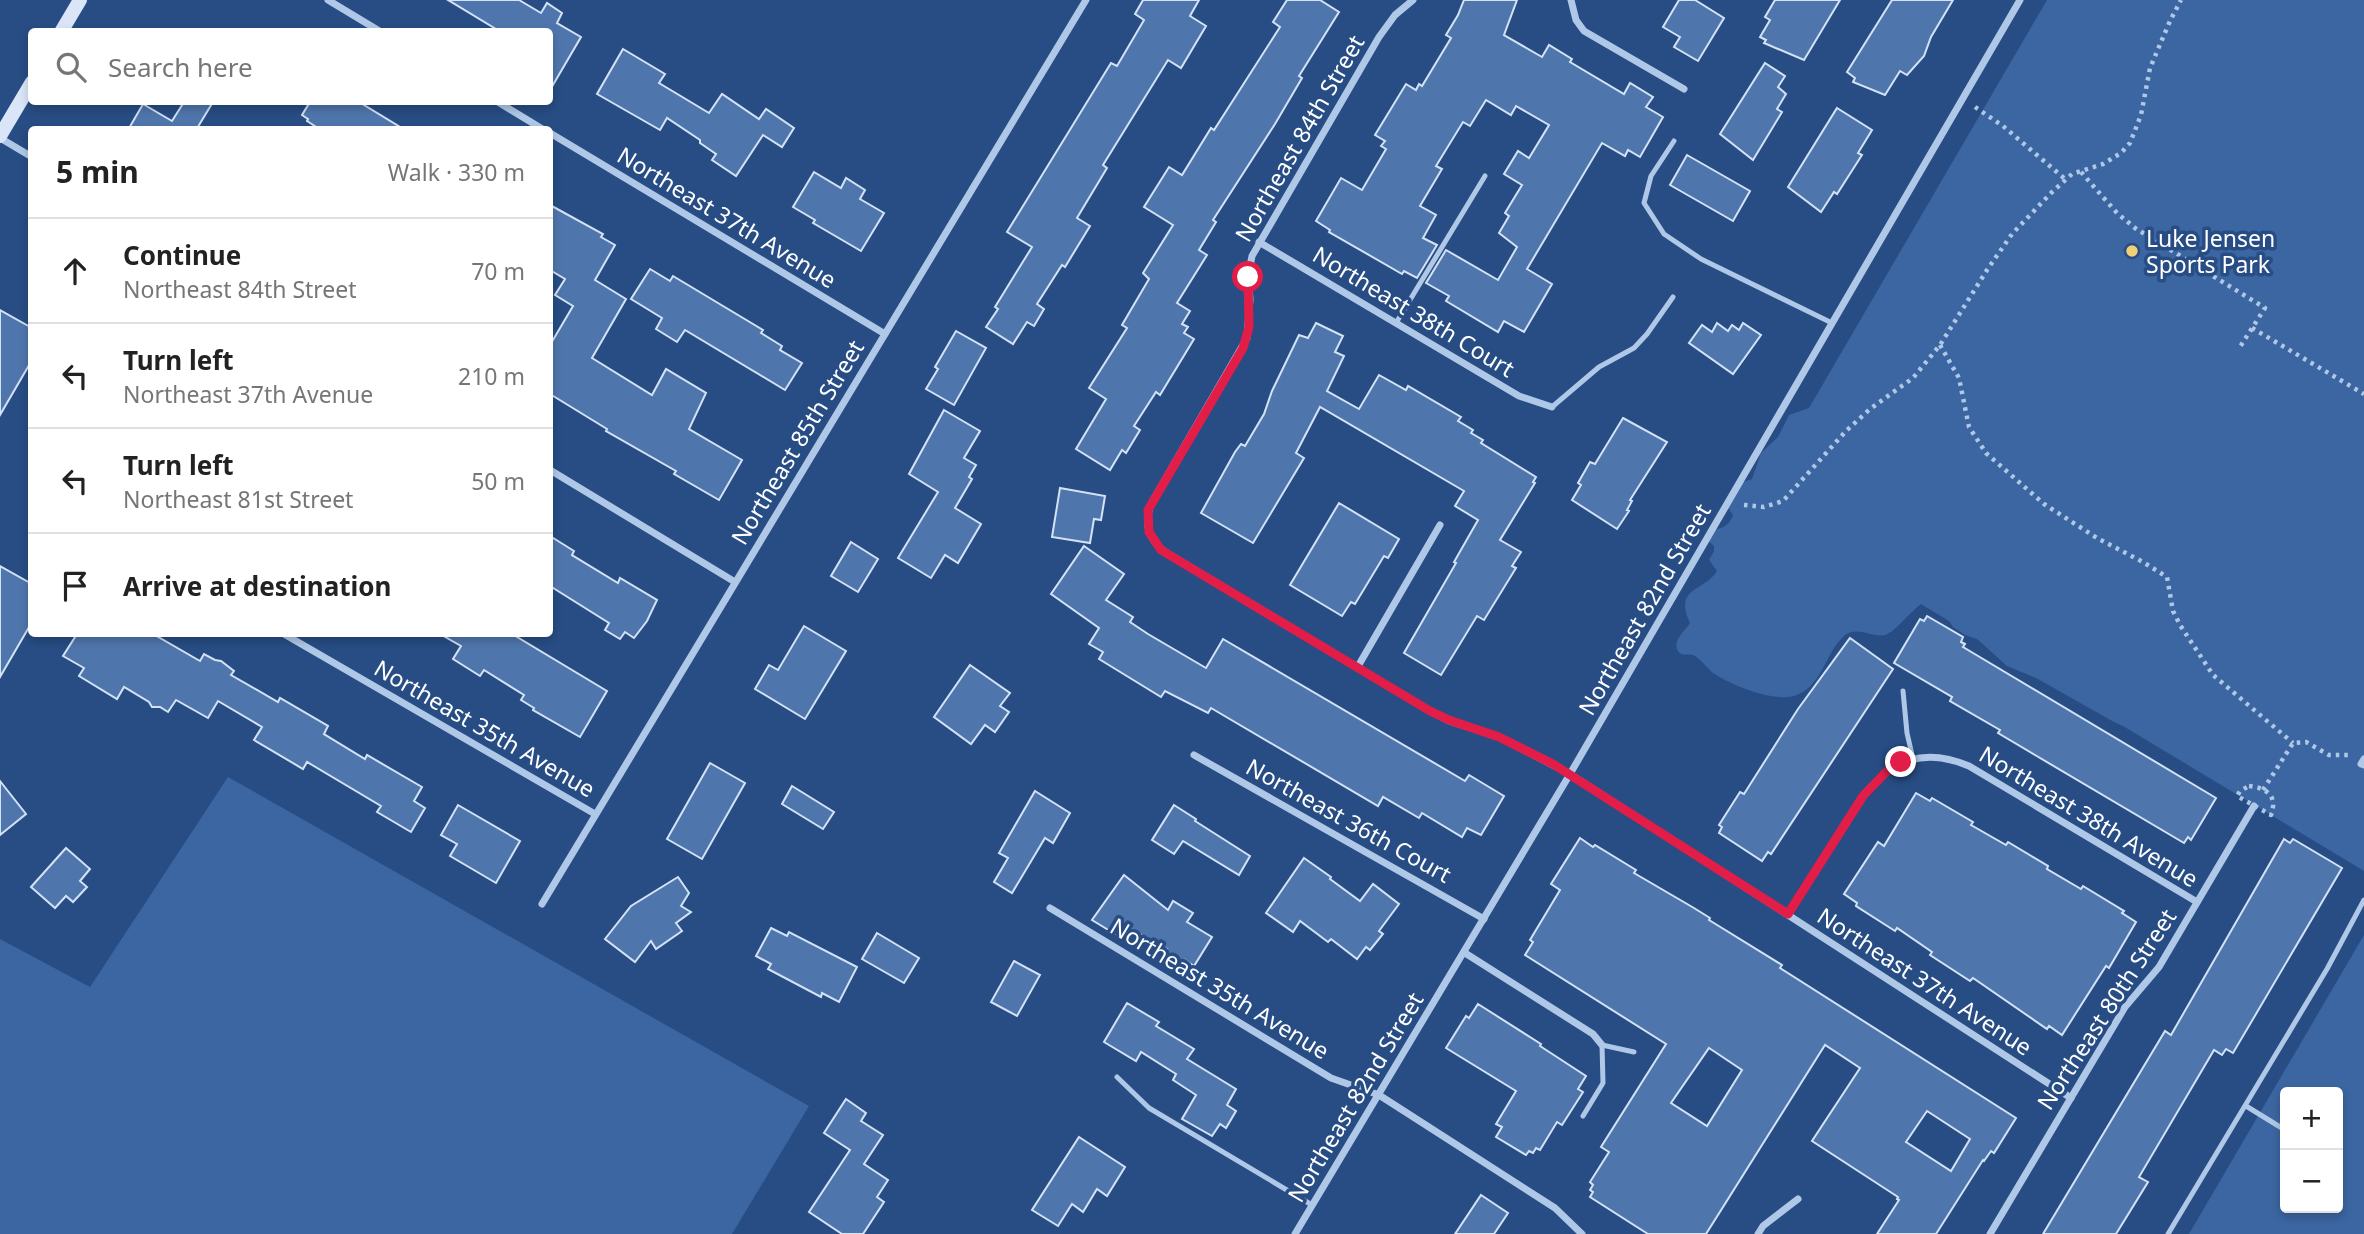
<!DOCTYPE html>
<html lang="en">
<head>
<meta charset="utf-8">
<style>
  :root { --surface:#fff; --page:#f2f2f2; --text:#222; --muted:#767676; --line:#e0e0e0 }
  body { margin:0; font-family:"Noto Sans",sans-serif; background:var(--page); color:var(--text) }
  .controls { position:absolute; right:21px; bottom:21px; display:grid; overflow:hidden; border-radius:7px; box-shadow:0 4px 10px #0003 }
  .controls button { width:63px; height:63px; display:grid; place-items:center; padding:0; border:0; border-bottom:2px solid var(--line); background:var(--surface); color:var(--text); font:35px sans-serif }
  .stop { position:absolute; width:21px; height:21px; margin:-16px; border:5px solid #e11d48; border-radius:50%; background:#fff }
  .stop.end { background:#e11d48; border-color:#fff; box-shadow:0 2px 7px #0008 }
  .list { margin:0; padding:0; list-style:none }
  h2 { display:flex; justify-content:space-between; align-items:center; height:91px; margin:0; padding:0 28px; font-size:30px }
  h2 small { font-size:23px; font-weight:400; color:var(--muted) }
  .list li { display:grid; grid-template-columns:46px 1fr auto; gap:21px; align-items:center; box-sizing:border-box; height:105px; padding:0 28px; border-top:2px solid var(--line) }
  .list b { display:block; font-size:26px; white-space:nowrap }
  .list p { margin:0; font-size:23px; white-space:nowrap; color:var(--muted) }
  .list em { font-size:23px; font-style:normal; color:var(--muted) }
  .icon { flex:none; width:38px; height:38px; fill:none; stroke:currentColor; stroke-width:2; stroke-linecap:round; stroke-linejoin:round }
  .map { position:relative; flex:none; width:2364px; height:1234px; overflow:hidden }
  .search { position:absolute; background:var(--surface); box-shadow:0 4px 10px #0003; left:28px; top:28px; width:525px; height:77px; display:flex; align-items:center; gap:18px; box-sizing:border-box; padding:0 24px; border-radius:7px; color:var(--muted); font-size:26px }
  .panel { position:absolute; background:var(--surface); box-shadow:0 4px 10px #0003; left:28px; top:126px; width:525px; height:511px; border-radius:7px }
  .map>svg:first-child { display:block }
</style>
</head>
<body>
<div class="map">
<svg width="2364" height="1234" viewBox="0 0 2364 1234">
  <rect width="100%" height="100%" fill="#274d84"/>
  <g fill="#3b66a1" fill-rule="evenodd">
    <path d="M 2047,0 L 2364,0 L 2364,871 L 2123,726 L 2114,722 L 2036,678 L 2007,666 L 1977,639 L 1965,635 L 1953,627 L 1949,621 L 1921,604 C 1911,611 1895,632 1885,635 C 1873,638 1856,625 1844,636 C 1826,652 1823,683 1799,694 C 1778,705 1731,685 1713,673 C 1707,668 1700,658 1693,655 C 1687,653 1682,657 1678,651 C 1672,640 1685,631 1690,623 C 1673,587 1704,592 1717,571 L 1709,560 L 1714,551 L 1714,546 L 1705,538 L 1709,531 C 1721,528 1728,528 1733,515 L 1725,504 L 1735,485 L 1752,479 L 1761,453 L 1778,437 L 1789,415 L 1809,408 Z"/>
    <path d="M 228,777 L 809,1106 L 732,1234 L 0,1234 L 0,939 L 90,987 Z"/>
    <path d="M 2364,935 L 2364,1234 L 2189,1234 ZM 2285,1092 L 2338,1092 L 2338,1208 L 2285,1208 Z"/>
  </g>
  <g fill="#4f76ac" stroke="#d4e2f6" stroke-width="2" fill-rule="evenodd">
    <path d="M 448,0 L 519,0 L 541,13 L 547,3 L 562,13 L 557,23 L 581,37 L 550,90 L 550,32 L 501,32 Z"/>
    <path d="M 1143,0 L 1199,0 L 1190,16 L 1206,26 L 1181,68 L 1168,60 L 1103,165 L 1107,168 L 1077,218 L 1090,226 L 1065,267 L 1062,265 L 1037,304 L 1044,309 L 1034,326 L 1027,322 L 1013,344 L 986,327 L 998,309 L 995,307 L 1032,247 L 1007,232 L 1111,63 L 1117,66 L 1144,20 L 1135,14 Z"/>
    <path d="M 1287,0 L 1320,0 L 1339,12 L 1299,76 L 1302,78 L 1275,124 L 1213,220 L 1216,222 L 1199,250 L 1207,255 L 1177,303 L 1190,311 L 1182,324 L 1188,327 L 1184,333 L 1194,339 L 1160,395 L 1156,392 L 1134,426 L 1140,430 L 1126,453 L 1122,450 L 1110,470 L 1076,449 L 1106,399 L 1089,388 L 1127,328 L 1122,325 L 1149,279 L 1143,273 L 1173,225 L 1144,207 L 1169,167 L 1182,175 L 1211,128 L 1214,130 L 1280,27 L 1273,22 Z"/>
    <path d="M 1464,0 L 1517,0 L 1504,35 L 1542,57 L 1549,45 L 1572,59 L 1570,62 L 1624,94 L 1630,83 L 1653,97 L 1646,107 L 1663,117 L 1640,157 L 1628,150 L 1625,156 L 1602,143 L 1527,269 L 1552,284 L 1524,332 L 1504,321 L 1498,332 L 1446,301 L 1449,296 L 1426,283 L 1446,250 L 1498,280 L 1517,247 L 1499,233 L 1509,216 L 1505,213 L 1522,185 L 1504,174 L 1518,151 L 1529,158 L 1549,125 L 1516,106 L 1511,115 L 1486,100 L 1470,126 L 1463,122 L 1436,166 L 1442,169 L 1420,206 L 1436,215 L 1423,238 L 1437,245 L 1417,278 L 1404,271 L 1402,274 L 1329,232 L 1330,230 L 1316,221 L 1341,178 L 1362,190 L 1386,149 L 1381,146 L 1385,141 L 1375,135 L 1406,84 L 1416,90 L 1419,84 L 1422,86 L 1451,38 L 1446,35 L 1458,15 Z"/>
    <path d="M 1679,0 L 1695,0 L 1724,18 L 1698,61 L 1674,47 L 1680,37 L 1663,27 Z"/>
    <path d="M 1775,0 L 1840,0 L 1804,60 L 1764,43 L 1766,40 L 1760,37 L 1770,20 L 1765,17 Z"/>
    <path d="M 1892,0 L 1953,0 L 1931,37 L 1924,56 L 1907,75 L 1900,71 L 1885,95 L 1853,82 L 1855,78 L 1847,72 Z"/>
    <path d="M 623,49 L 665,74 L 659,83 L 709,113 L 722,94 L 759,119 L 766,109 L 794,128 L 782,147 L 763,135 L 736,176 L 712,160 L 716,154 L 700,143 L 700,140 L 667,118 L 660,130 L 597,94 Z"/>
    <path d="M 1765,63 L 1785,76 L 1778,87 L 1786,94 L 1777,109 L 1782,112 L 1753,160 L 1720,134 Z"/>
    <path d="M 184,102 L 213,102 L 196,130 L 128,130 L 143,104 L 172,121 Z"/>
    <path d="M 310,102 L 359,102 L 405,130 L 321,130 L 307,121 L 308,119 L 302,115 Z"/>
    <path d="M 1837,108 L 1872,130 L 1858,153 L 1862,155 L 1837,194 L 1834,192 L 1821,212 L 1788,187 Z"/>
    <path d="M 1687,155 L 1750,191 L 1733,221 L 1670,185 Z"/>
    <path d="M 814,172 L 841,188 L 846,178 L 865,190 L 860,199 L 884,213 L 861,251 L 813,223 L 815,220 L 793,207 Z"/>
    <path d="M 550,205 L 603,234 L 601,237 L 615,245 L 595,280 L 626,299 L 592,358 L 652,395 L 666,369 L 706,393 L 689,429 L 742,460 L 719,500 L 674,474 L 676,471 L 606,431 L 607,429 L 550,394 L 550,345 L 573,306 L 555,295 L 565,279 L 550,270 Z"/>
    <path d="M 650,269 L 670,281 L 673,276 L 763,330 L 761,333 L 782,346 L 780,350 L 802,363 L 785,390 L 685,330 L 677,342 L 656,329 L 662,318 L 631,299 Z"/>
    <path d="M 0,310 L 32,328 L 32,360 L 0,415 Z"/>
    <path d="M 1316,323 L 1343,336 L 1335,352 L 1344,356 L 1327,391 L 1359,409 L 1379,375 L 1406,390 L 1408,386 L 1461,417 L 1458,421 L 1473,430 L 1471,433 L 1483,440 L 1481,443 L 1536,477 L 1533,482 L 1535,483 L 1500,540 L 1521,552 L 1512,566 L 1516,568 L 1484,620 L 1477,616 L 1441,675 L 1404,653 L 1456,563 L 1454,562 L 1478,520 L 1455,506 L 1464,491 L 1320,407 L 1296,453 L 1304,458 L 1253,543 L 1201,513 L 1235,452 L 1241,444 L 1245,446 L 1264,414 L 1272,391 L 1299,335 L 1308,338 Z"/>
    <path d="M 1717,323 L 1728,331 L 1732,325 L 1739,330 L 1743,323 L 1761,335 L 1733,374 L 1689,343 L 1702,325 L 1712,332 Z"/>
    <path d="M 956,331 L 986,348 L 954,405 L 926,389 L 938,369 L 935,367 Z"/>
    <path d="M 944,410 L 980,431 L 964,458 L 976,465 L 969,477 L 972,479 L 955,508 L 981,524 L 958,563 L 945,555 L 931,578 L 898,558 L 938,492 L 909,474 Z"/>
    <path d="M 1623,418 L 1667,442 L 1630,500 L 1632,501 L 1627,510 L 1629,511 L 1617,529 L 1572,500 L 1581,485 L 1578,483 L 1590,462 L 1595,464 Z"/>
    <path d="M 1060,488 L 1105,496 L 1101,520 L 1094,519 L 1090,543 L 1052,537 Z"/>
    <path d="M 1339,503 L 1399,539 L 1388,558 L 1384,556 L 1355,604 L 1351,602 L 1342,616 L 1290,585 Z"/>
    <path d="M 550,536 L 574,551 L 572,555 L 618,583 L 620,578 L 657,600 L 647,621 L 634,638 L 625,632 L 620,639 L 605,630 L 609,623 L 550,586 Z"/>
    <path d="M 851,542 L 878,559 L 858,592 L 831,576 Z"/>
    <path d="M 1084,546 L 1124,574 L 1106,600 L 1133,617 L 1130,622 L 1148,634 L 1206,668 L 1223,639 L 1465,781 L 1469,775 L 1504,796 L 1481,835 L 1467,828 L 1462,837 L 1422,813 L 1419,818 L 1383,797 L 1378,806 L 1211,708 L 1208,713 L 1165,691 L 1161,697 L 1099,659 L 1103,652 L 1089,644 L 1099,628 L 1051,594 Z"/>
    <path d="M 0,566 L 32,584 L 32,622 L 0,677 Z"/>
    <path d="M 1927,616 L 1963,637 L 1961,642 L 1965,644 L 1963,647 L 2216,798 L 2191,840 L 2188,837 L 2184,843 L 2035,755 L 1998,733 L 2000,730 L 1950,701 L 1952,697 L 1894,663 L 1920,619 L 1924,621 Z"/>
    <path d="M 804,626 L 846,651 L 805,719 L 755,689 L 769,665 L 778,670 Z"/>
    <path d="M 77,634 L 153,634 L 200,661 L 204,654 L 215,660 L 221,661 L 234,671 L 231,675 L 278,702 L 280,698 L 328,726 L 324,734 L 365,759 L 367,755 L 422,787 L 414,801 L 425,808 L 411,832 L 377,812 L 381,806 L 307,762 L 303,769 L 254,740 L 262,727 L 218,701 L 208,718 L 176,700 L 168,712 L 160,707 L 152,707 L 149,702 L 124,687 L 117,699 L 79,676 L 84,668 L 63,656 Z"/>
    <path d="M 440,634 L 512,634 L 607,691 L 580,737 L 533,710 L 534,708 L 521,700 L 524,695 L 484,670 L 480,676 L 453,659 L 461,646 Z"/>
    <path d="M 1850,638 L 1893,669 L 1771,854 L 1768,852 L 1762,861 L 1719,833 L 1722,827 L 1719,825 L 1740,792 L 1744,794 L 1798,709 Z"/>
    <path d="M 970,665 L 1010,693 L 1000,706 L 1009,712 L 995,732 L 985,725 L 971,744 L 934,717 Z"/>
    <path d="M 710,763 L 745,783 L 702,859 L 667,839 Z"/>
    <path d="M 0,781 L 26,814 L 0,835 Z"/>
    <path d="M 792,786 L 834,812 L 823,829 L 782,804 Z"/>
    <path d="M 1035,791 L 1070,813 L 1053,843 L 1045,838 L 1012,893 L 994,882 L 1008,858 L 999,853 Z"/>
    <path d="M 1916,793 L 1930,801 L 1932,798 L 1973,822 L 1971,825 L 2006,845 L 2008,842 L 2048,866 L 2047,869 L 2081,889 L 2083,886 L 2124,911 L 2122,913 L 2136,922 L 2109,968 L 2106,966 L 2062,1035 L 2049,1026 L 2047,1029 L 1973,978 L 1970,981 L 1930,955 L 1932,952 L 1897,928 L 1895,931 L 1856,906 L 1857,903 L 1844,894 L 1878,842 L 1884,846 Z"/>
    <path d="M 458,805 L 520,841 L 496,883 L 450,856 L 457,844 L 441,835 Z"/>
    <path d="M 1174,805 L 1196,819 L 1195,821 L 1250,856 L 1239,875 L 1183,841 L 1174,854 L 1152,840 Z"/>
    <path d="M 1580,838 L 1593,847 L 1595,845 L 1636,870 L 1634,873 L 1694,908 L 1710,918 L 1709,920 L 1782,965 L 1780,968 L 2016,1118 L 1994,1153 L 1991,1151 L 1984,1161 L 1983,1160 L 1936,1234 L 1877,1234 L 1899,1200 L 1897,1199 L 1898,1197 L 1812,1141 L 1860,1068 L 1825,1045 L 1706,1234 L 1648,1234 L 1590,1197 L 1593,1192 L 1590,1190 L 1593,1185 L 1590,1182 L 1609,1152 L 1601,1147 L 1666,1044 L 1525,955 L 1533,942 L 1530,940 L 1560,890 L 1551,884 ZM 1709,1048 L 1742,1070 L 1707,1126 L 1671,1103 ZM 1927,1111 L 1970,1139 L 1951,1171 L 1906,1142 Z"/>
    <path d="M 2284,839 L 2290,843 L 2293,839 L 2342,868 L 2233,1053 L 2226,1049 L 2222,1055 L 2214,1050 L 2139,1177 L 2148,1182 L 2116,1234 L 2043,1234 L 2165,1031 L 2171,1035 Z"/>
    <path d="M 66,848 L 90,869 L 80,881 L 87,887 L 73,902 L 66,896 L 55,908 L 31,887 Z"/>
    <path d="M 1304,858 L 1331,877 L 1330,879 L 1360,901 L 1373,884 L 1399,904 L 1379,931 L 1383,934 L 1370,950 L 1366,947 L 1357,959 L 1331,939 L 1328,942 L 1300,921 L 1293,932 L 1266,913 Z"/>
    <path d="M 1124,875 L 1168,910 L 1173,901 L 1193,913 L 1187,922 L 1212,937 L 1194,966 L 1185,960 L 1181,968 L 1162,956 L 1167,949 L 1122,924 L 1115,934 L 1092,920 Z"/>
    <path d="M 678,877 L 689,893 L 681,906 L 691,912 L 676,923 L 682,931 L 656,949 L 651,941 L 635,962 L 605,939 L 631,906 Z"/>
    <path d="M 771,928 L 787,936 L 789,932 L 857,967 L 839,1002 L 822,993 L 821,997 L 768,969 L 771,964 L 756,956 Z"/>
    <path d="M 877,933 L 919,958 L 904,983 L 862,959 Z"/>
    <path d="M 1014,961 L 1040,975 L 1017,1016 L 991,1002 Z"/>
    <path d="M 1127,1003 L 1159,1022 L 1156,1026 L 1194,1049 L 1187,1059 L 1236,1089 L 1227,1105 L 1236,1111 L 1226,1128 L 1220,1124 L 1212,1136 L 1182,1119 L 1196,1095 L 1173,1080 L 1176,1074 L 1141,1052 L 1136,1061 L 1104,1042 Z"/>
    <path d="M 1478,1004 L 1541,1044 L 1540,1046 L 1586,1076 L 1578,1089 L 1583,1092 L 1562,1125 L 1557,1122 L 1540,1150 L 1536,1148 L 1533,1153 L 1529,1151 L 1526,1155 L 1496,1137 L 1502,1127 L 1496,1124 L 1516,1091 L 1446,1048 L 1466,1016 L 1469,1018 Z"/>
    <path d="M 846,1099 L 866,1113 L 861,1121 L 883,1135 L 864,1164 L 888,1180 L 877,1197 L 884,1202 L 863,1234 L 842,1234 L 809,1212 L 850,1150 L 824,1133 Z"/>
    <path d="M 1079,1137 L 1125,1167 L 1107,1196 L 1097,1189 L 1083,1212 L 1072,1204 L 1058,1226 L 1032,1210 Z"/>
    <path d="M 1481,1195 L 1508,1213 L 1494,1234 L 1455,1234 Z"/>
  </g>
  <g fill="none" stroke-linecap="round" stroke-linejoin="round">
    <g stroke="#b0c8e7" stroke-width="4.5" stroke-dasharray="3.5 5" stroke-linecap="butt">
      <path d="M 1975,107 L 2003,126 L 2065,179"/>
      <path d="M 2081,172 L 2117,213 L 2135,228 L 2265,308 L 2238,350"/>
      <path d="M 2252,328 L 2364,394"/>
      <path d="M 1940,345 L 1959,378 L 1969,427 L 1986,453 L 2044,504 L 2097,538 L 2143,562 L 2167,577 L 2173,611 L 2180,625 L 2213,675 L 2293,743"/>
      <path d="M 1744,505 L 1764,507 L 1783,501 L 1846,431 L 1870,409 L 1913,378 L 1940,345 L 1987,270 L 2012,234 L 2051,193 L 2072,174 L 2103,164 L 2121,153 L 2130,143 L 2141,115 L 2150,68 L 2170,21 L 2181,0"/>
      <path d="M 2249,786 C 2267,788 2278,796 2271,815 L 2237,796 L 2240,791 Z"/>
      <path d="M 2263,790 L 2293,743 L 2306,742 L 2329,755 L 2348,755"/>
    </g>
    <g stroke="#b0c8e7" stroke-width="5">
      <path d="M 1674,141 L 1651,176 L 1644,203 L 1664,234 L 1701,259 L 1832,323"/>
      <path d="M 1396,323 L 1485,176"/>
      <path d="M 1552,407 L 1599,367 L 1634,348 L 1647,334 L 1673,297"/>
      <path d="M 1903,691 L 1907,733 L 1913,759"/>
      <path d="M 1117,1077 L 1149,1108 L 1312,1205"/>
      <path d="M 2246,1106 L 2285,1130"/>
      <path d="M 1583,1116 L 1603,1083 L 1602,1045 L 1634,1052"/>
      <path d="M 2168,1234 L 2327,969 L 2364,900"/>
    </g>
    <g stroke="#b0c8e7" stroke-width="7">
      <path d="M 328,0 L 381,32"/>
      <path d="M 1413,0 L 1395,15 L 1379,37 L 1252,256 L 1248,277 L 1250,299 L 1247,338 L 1152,502 C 1143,523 1148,541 1167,553 L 1430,711 L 1449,721 L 1499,737 L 1570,774 L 2071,1098"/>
      <path d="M 1571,0 L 1576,20 L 1584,31 L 1684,89"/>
      <path d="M 498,102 L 544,130"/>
      <path d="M 550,133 L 885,334"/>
      <path d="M 0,138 L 32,157"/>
      <path d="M 1259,242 L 1519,396 L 1552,407"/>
      <path d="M 550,470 L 735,582"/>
      <path d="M 284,634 L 595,814"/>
      <path d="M 1357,668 L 1440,525"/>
      <path d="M 1194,755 L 1484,919"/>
      <path d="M 2364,759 L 2361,764 L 2364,765"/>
      <path d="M 542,904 L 1086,0"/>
      <path d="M 1050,908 L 1331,1078 L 1379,1095 L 1555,1208 L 1582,1234"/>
      <path d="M 1788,914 L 1863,796 C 1893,759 1924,747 1969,766 L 2197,902"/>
      <path d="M 1465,953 L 1593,1034 L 1602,1045"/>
      <path d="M 1295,1234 L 1570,774 L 2020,0"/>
      <path d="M 1758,1234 L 1763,1226 L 1798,1199"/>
      <path d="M 1990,1234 L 2125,1007 L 2159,967 L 2254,806"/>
    </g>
    <g stroke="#dae6f7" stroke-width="14">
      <path d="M 61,32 L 80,0"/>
      <path d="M 0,136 L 32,82"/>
    </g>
  </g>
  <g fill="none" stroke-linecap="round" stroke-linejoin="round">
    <path stroke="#e11d48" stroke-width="9" d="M 1248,277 L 1249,327 L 1243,348 L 1148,510 L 1149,532 L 1161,550 L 1430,711 L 1449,720 L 1499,737 L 1553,764 L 1788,914 L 1863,796 L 1888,770 L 1901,762"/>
  </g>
  <circle fill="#f0d176" stroke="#274d84" stroke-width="2.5" cx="2132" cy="251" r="7"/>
  <g text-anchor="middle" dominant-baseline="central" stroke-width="7" stroke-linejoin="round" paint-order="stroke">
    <g font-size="23" fill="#fff" stroke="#274d84">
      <text transform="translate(1299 138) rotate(-60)">Northeast 84th Street</text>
      <text transform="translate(727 217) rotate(31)">Northeast 37th Avenue</text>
      <text transform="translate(1414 311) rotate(31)">Northeast 38th Court</text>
      <text transform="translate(797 442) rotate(-59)">Northeast 85th Street</text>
      <text transform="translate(1644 609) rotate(-60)">Northeast 82nd Street</text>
      <text transform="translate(485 728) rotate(30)">Northeast 35th Avenue</text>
      <text transform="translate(2089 816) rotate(31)">Northeast 38th Avenue</text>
      <text transform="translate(1349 820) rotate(29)">Northeast 36th Court</text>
      <text transform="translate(1925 981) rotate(33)">Northeast 37th Avenue</text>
      <text transform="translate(1220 988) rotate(31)">Northeast 35th Avenue</text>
      <text transform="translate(2106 1009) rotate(-57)">Northeast 80th Street</text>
      <text transform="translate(1355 1097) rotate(-59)">Northeast 82nd Street</text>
    </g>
    <g font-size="23" fill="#fff" stroke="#274d84" text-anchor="start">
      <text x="2146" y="238">Luke Jensen<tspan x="2146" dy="26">Sports Park</tspan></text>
    </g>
  </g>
</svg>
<div class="controls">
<button>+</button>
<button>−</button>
</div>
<div class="stop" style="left:1248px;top:277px"></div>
<div class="stop end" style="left:1901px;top:762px"></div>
<div class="search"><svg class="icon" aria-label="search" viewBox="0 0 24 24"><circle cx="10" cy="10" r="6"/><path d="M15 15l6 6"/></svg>Search here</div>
<section class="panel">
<h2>5 min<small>Walk · 330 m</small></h2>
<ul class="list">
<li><svg class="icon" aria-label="ahead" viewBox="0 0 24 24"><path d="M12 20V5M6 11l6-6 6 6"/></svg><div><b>Continue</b><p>Northeast 84th Street</p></div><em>70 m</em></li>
<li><svg class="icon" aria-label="left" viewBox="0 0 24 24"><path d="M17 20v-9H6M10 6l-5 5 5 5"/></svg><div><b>Turn left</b><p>Northeast 37th Avenue</p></div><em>210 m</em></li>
<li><svg class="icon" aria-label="left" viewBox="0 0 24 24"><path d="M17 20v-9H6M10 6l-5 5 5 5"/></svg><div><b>Turn left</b><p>Northeast 81st Street</p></div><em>50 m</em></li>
<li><svg class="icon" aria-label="arrive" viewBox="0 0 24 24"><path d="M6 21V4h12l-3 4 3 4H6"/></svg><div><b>Arrive at destination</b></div></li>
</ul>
</section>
</div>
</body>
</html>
